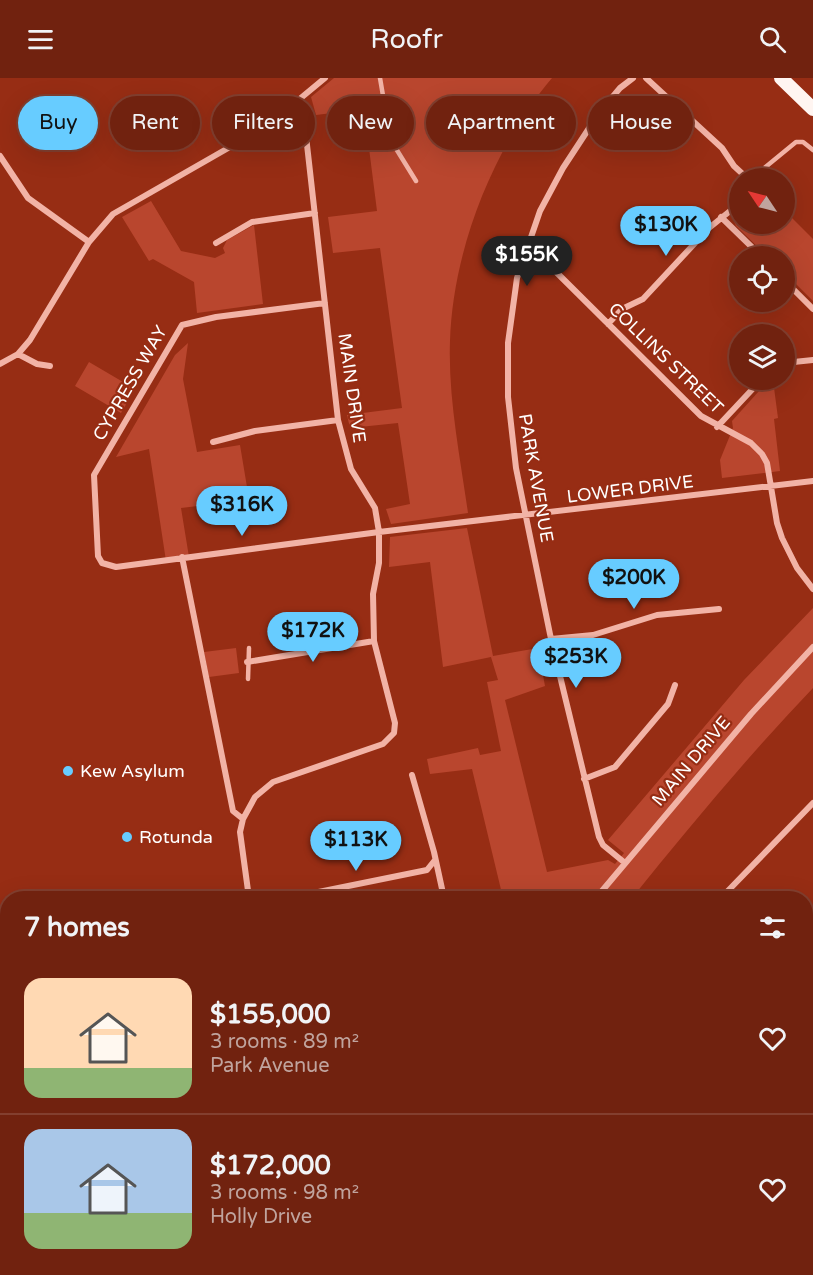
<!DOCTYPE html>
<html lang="en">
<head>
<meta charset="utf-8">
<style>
	:root { --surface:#71220f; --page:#762a18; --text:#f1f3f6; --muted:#c0a49e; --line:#833f2f; --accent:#67ccff }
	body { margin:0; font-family:"Varela Round",sans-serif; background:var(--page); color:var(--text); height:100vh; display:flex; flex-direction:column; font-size:22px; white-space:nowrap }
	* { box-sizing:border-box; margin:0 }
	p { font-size:20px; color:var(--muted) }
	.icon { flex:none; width:33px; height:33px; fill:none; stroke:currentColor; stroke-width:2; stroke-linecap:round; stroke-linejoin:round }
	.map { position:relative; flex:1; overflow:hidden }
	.drawer { position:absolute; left:0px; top:813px; width:813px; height:384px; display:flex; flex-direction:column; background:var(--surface); border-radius:24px 24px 0 0; box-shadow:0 6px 24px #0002,0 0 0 2px var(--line) }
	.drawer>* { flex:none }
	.hud { position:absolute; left:18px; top:18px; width:777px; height:54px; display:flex; gap:12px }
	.needle { width:39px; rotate:305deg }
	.buttons { position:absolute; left:729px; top:90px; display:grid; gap:12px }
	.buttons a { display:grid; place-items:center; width:66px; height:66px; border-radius:50%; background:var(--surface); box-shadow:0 6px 24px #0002,0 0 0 2px var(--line); font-size:30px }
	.price { position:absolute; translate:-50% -51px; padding:0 14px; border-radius:21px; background:var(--accent); color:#111; font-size:20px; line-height:39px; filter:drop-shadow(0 2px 3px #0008) }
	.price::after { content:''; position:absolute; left:50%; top:36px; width:18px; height:14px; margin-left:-9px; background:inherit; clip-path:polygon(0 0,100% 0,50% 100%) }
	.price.on { background:#222; color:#fff }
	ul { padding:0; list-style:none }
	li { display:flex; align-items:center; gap:18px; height:150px; padding:0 24px }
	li+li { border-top:2px solid var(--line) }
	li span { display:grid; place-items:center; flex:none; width:168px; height:120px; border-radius:18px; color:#555 }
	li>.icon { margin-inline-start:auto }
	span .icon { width:72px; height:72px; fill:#fffc; stroke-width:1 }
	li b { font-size:26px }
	h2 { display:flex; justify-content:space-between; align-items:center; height:72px; padding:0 24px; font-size:26px }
	.tag { padding:0 21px; border-radius:27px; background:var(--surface); box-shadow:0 6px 24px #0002,0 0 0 2px var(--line); font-size:21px; line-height:54px }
	.tag.on { background:var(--accent); color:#111 }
	header { display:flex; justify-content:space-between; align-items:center; height:78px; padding:0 24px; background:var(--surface); font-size:27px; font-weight:600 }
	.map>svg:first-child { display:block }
</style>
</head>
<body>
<header><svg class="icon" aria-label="menu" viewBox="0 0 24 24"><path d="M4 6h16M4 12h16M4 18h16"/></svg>Roofr<svg class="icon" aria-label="search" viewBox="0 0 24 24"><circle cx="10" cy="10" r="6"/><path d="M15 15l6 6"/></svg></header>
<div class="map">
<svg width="813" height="1197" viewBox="0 0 813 1197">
	<rect width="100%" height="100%" fill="#972d14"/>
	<path fill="#b9462e" d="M334,0H552C493,70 453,171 450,263C448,320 460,378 468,435L391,446L386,431L410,426L398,345L350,350L347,337L402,330L380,170L333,175L328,139L377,133L364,31L316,37L311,19Z
		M151,123L181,173L215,180L225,175L223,170L227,162L254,147L263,226L197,235L194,204L153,181L149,183L122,139Z
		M739,125L740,146H784L785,133L813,161V223L785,195L784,178H767L736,148L733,141Z
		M188,265L183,301L197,374L240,367L247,409L223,411V425L181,430L189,479L166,483L149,371L116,379L175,277Z
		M89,284L135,311L121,335L75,308Z
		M769,302H773L778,340L774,341L780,393L722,400L720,382L733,350L732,343Z
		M467,450L493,578L538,570L545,608L505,622L547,794L608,782L615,786L624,775L608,762L744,602L813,530V610C749,677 690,748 632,820H503L472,691L430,696L427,681L478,670L480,677L501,673L487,604L498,602L491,579L443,589L430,484L389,489L390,459Z
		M236,570L239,595L209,599L204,574Z"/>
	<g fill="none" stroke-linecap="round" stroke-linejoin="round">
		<path stroke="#f2b3a6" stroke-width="4.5" d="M380,0L388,47L395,69L416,103
			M752,100L796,64H803L813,72
			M248,601L249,570
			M806,865L813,857
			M0,925L8,923
			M0,993L8,991
			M806,1141L813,1133
			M0,1168L8,1166
			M752,1197L759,1190"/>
		<path stroke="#f2b3a6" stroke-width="6" d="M646,0L722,70L734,88L747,100
			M0,78L28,120L89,164
			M721,139L761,178
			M216,165L252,144L315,135
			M524,177L550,188L701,338L751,365L762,376L767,385L777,445L782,460L797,490L813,511
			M784,202L813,231
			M325,225L216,239L182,247L94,397L98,478L102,485L116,489L379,454L813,403
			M608,246L622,231L643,221L709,150L730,133L740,119
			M18,276L37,286L50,288
			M784,285L813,282
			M0,286L18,276L30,262L89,164L113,136L230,69L296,24L325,0
			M717,349L761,302
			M213,364L255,353L338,342
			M182,479L233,733L243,741
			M551,561L593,557L657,537L719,531
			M247,584L374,563
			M412,697L434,774L444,820
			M584,701L615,689L668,626L675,607
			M625,785L603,767L599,759L551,561L516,390L508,319V265L517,200L540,133L563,90L599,35L620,10L633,0
			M249,820L240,754L243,741L255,719L273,704L383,666L394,655L395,645L374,563L373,516L379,485V454L375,430L351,391L338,342L305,49L296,24
			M289,820L427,792L435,782
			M596,820L751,636L813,569
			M721,820L813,725
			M806,1002L813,994
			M519,1190L527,1197
			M617,1197L625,1190"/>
		<path stroke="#fcddd5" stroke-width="12" d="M0,1142L8,1141
			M209,1190L221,1197"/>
		<path stroke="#fff5f1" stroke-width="14" d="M781,0L813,31"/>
	</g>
	<g fill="#67ccff" stroke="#972d14" stroke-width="2">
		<circle cx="68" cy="693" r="6"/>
		<circle cx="127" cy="759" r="6"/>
	</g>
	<g text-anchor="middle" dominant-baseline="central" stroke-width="4.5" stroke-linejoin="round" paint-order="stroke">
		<g font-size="18" fill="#fff" stroke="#972d14">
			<text transform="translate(666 280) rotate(44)">COLLINS STREET</text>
			<text transform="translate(130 305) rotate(-60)">CYPRESS WAY</text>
			<text transform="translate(352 310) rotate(82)">MAIN DRIVE</text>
			<text transform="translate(536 400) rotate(80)">PARK AVENUE</text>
			<text transform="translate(630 411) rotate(-7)">LOWER DRIVE</text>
			<text transform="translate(691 683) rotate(-50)">MAIN DRIVE</text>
		</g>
		<g font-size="18" fill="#fff" stroke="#972d14" text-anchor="start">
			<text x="80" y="693">Kew Asylum</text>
			<text x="139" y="759">Rotunda</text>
		</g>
	</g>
</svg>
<div class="buttons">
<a><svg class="needle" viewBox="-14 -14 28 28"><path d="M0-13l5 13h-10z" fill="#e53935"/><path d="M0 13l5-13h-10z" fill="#c0a49e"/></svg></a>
<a><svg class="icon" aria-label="locate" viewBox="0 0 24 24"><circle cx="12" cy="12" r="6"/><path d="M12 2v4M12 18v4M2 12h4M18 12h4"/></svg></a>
<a><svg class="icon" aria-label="layers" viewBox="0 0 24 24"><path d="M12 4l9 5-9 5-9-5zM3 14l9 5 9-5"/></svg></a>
</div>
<b class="price" style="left:666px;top:179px">$130K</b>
<b class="price on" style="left:527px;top:209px">$155K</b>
<b class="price" style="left:242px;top:459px">$316K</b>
<b class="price" style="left:634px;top:532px">$200K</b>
<b class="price" style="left:313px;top:585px">$172K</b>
<b class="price" style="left:576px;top:611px">$253K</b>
<b class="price" style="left:356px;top:794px">$113K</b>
<div class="hud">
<a class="tag on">Buy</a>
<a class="tag">Rent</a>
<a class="tag">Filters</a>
<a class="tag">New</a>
<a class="tag">Apartment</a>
<a class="tag">House</a>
</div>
<section class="drawer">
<h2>7 homes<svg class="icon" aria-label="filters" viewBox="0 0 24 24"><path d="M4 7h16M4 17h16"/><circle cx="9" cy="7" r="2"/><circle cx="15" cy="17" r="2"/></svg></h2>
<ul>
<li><span style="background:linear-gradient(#ffd9b3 75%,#8fb573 0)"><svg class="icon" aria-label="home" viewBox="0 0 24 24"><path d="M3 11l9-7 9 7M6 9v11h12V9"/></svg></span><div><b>$155,000</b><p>3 rooms · 89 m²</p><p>Park Avenue</p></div><svg class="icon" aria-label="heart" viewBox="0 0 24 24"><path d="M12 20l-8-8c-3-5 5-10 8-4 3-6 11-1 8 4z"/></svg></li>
<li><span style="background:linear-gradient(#a9c7e8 70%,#8fb573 0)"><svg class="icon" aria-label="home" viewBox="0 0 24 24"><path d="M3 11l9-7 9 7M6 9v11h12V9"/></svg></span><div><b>$172,000</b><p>3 rooms · 98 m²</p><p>Holly Drive</p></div><svg class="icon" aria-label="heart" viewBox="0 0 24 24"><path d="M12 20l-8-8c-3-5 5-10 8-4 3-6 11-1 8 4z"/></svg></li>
</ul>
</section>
</div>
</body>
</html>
